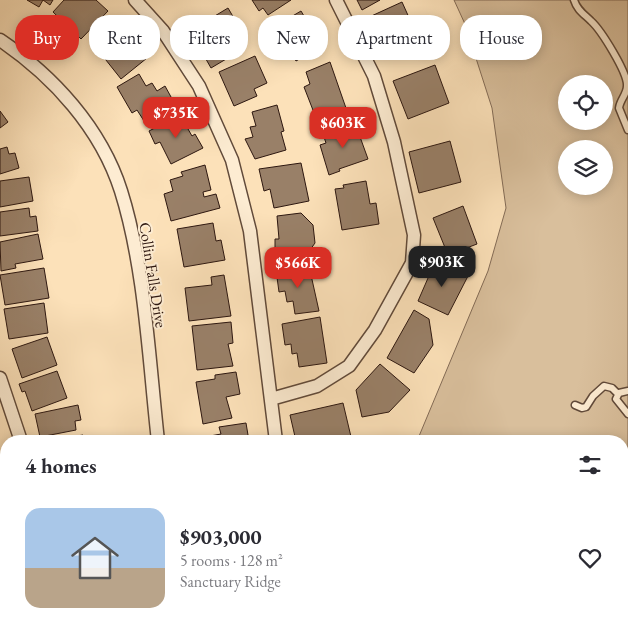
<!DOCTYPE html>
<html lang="en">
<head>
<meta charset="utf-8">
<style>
	:root { --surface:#fff; --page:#f2f2f3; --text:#2b2b33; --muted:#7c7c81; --accent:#d93025 }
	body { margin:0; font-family:"EB Garamond",serif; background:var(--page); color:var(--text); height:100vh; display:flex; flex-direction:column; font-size:19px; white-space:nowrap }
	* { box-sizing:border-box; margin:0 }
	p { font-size:16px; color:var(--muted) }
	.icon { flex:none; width:28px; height:28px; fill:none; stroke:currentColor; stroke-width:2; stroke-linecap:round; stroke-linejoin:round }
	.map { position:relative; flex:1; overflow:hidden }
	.sheet { position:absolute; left:0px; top:435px; width:629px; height:195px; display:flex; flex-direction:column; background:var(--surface); border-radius:20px 20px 0 0; box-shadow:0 2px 12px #0003 }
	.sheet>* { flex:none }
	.hud { position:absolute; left:15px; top:15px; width:599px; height:45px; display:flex; gap:10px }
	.fabs { position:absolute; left:558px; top:75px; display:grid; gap:10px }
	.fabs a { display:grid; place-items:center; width:55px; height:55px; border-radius:50%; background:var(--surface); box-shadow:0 2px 12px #0003; font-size:25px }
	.price { position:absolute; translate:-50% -42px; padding:0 11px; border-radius:10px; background:var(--accent); color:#fff; font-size:16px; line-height:32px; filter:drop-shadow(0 1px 2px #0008) }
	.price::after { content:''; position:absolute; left:50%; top:30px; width:15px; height:11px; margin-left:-8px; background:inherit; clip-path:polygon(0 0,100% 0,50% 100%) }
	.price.on { background:#222; color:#fff }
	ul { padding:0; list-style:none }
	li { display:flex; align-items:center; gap:15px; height:125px; padding:0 25px }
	li span { display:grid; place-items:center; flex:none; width:140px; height:100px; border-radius:15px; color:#555 }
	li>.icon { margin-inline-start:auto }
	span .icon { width:60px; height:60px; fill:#fffc; stroke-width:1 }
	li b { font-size:21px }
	h2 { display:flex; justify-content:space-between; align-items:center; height:60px; padding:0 25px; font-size:21px }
	.tag { padding:0 18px; border-radius:20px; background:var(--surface); box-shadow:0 2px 12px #0003; font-size:18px; line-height:45px }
	.tag.on { background:var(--accent); color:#fff }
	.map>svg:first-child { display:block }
</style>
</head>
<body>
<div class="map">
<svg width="628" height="630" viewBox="0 0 628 630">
	<rect width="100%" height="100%" fill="#fce1b9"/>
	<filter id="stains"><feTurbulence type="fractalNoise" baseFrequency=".004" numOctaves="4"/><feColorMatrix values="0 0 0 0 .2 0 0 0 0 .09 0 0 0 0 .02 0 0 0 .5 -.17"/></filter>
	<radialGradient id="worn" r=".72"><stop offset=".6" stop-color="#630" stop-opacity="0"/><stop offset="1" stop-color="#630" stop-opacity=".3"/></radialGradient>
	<path fill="#d9bf9c" stroke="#836b56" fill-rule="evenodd" d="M454,0H628V630H440L438,624H622V441H417L488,271L506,208L492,108L465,24ZM566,84H604V121H566ZM566,149H604V186H566Z"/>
	<path fill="#998068" stroke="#2d1710" d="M27,0H53L50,5L43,0L39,7Z
		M64,0H96L108,11L81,39L53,12Z
		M252,0H291L268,15L263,8L259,11Z
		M357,0H380L362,10Z
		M402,2L420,42L385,59L367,18Z
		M228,8L245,37L238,41L243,49L211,68L190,31Z
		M301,11L322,46L296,61L282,37L286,35L279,24Z
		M111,25L127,45L133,40L147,58L121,79L98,50L103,46L96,38Z
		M255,56L267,83L254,89L257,96L234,106L219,72Z
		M330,62L347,111L318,123L304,87L310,84L306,72Z
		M435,65L449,103L408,119L393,81Z
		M139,74L146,86L152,83L157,91L165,86L176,106L146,124L137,110L132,113L117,87Z
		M277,105L284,131L281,132L286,150L255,159L245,139L253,137L250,127L256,126L252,112Z
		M0,111L8,122L0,128Z
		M180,115L192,136L195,134L203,148L171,164L160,142L155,144L149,131Z
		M355,123L368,159L339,169L340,171L329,175L320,145L326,143L324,137L332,134L331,131Z
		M450,141L461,182L419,193L409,152Z
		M7,147L9,154L15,153L19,168L0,174V149Z
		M301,163L309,201L274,208L270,189L264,191L259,169Z
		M205,165L211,190L203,192L204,197L216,194L220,208L171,221L164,194L173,191L170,180L183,176L181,172Z
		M29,177L33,201L0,207V181Z
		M366,181L370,204L376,203L379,224L342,230L335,189L344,188L343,185Z
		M463,206L477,244L448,255L433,218Z
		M29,208L30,217L36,216L38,231L0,236V212Z
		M301,213L313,225L315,243L310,250L305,251L306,259L275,262V239H279L277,216Z
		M213,223L216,241L221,240L225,260L184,267L177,229Z
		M38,234L43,259L15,264L16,268L1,271L0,242Z
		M435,262L468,276L448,315L418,301Z
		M309,266L319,311L295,314L293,301L287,302L285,291L279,292L276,270Z
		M44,268L49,298L5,305L0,275Z
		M224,275L231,316L189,321L185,288L212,285L211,277Z
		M44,303L48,333L9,339L4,309Z
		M414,310L429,319L433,345L414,373L387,358Z
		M320,317L327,363L299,367L297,353L292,354L291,344L285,345L282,324Z
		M231,322L233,343L228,344L233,366L197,370L192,326Z
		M47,337L57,365L22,378L12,349Z
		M380,364L410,390L389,412L362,417L356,390Z
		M57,371L67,398L32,411L25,391L22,392L19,384Z
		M236,372L240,394L226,397L232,418L203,424L196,382L215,379V375Z
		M343,403L352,441H296L290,415Z
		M78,405L81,420L75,421L76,430L40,437L35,414Z
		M246,423L249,441H211L210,436L221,434L219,427Z
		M83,435L84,441H46Z
		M5,521L6,558L0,560V523Z
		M356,624H407L410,628L407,630H360Z"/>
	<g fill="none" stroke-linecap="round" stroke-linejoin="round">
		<defs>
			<path id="service" d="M574,0C577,10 584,14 591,21C601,30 628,73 627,86C627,94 620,100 619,108L628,130
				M628,391L619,393L616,399L628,414
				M575,405L582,408L586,407L593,396L604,386L612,388L618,394"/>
			<path id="minor" d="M135,0L163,31L199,86L232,160L250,231L276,441
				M0,40C53,76 101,128 121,191C145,267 149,361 158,441
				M0,378L21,441
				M271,399L317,386L349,366L375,330L412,263L414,235L394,142L374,76L336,0
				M0,501L6,499
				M0,615L6,612
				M204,624L206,630
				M330,624L333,630"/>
		</defs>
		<use href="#service" stroke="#614a3a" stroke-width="9"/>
		<use href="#minor" stroke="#614a3a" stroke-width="15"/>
		<use href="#service" stroke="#fdecd2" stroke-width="6"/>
		<use href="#minor" stroke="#fdecd2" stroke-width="12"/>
	</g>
	<g text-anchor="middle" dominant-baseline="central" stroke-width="4" stroke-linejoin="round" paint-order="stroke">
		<g font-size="16" fill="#2d1710" stroke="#fdecd2">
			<text transform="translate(153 275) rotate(81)">Collin Falls Drive</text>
		</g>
	</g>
	<rect width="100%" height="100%" filter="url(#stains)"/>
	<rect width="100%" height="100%" fill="url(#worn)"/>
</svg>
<div class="fabs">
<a><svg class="icon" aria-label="locate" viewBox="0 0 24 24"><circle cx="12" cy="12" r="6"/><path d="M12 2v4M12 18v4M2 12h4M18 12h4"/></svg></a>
<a><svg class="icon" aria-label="layers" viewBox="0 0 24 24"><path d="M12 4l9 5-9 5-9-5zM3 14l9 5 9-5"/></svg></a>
</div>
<b class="price" style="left:176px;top:139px">$735K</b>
<b class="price" style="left:343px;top:149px">$603K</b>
<b class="price on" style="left:442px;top:288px">$903K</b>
<b class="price" style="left:298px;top:289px">$566K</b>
<div class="hud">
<a class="tag on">Buy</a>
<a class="tag">Rent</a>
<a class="tag">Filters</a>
<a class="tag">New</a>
<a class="tag">Apartment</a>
<a class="tag">House</a>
</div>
<section class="sheet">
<h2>4 homes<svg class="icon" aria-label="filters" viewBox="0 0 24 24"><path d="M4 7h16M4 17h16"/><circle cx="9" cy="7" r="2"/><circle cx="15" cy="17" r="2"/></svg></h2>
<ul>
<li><span style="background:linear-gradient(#a9c7e8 60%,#b9a48a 0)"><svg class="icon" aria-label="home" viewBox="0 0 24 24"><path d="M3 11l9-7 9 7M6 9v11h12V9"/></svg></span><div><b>$903,000</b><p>5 rooms · 128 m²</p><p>Sanctuary Ridge</p></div><svg class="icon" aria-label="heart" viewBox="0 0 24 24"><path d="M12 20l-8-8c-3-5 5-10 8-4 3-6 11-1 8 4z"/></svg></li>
</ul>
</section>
</div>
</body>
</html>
